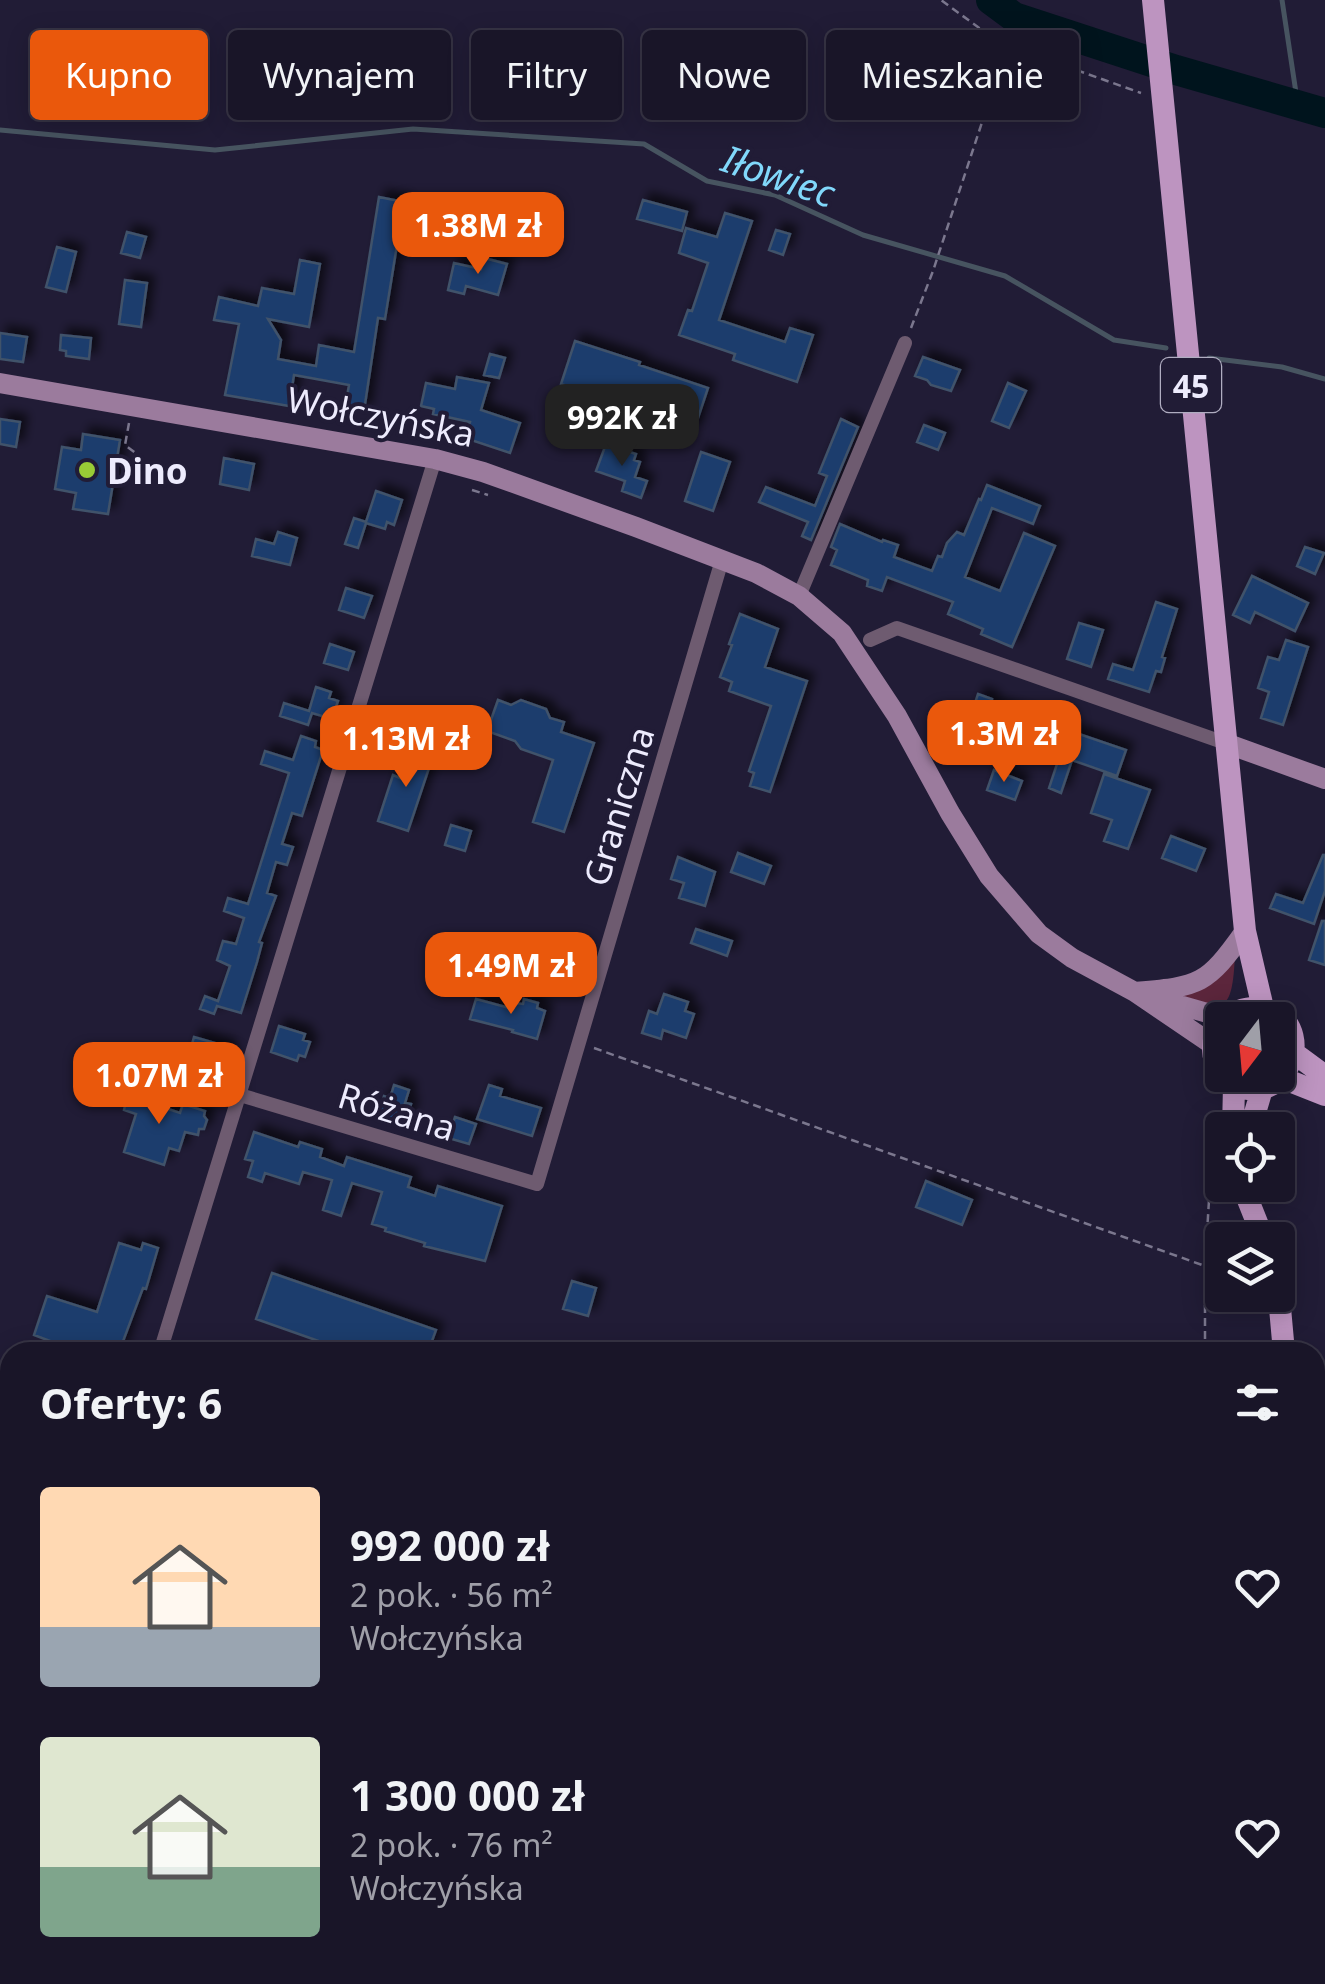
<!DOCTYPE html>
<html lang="pl">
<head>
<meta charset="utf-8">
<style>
	:root { --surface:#191528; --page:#221e30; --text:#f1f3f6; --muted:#9f9fa8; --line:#373445; --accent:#ea580c }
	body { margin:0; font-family:"Noto Sans",sans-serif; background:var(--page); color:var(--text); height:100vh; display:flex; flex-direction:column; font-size:38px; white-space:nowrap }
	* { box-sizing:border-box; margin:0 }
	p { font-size:32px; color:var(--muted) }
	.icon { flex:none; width:55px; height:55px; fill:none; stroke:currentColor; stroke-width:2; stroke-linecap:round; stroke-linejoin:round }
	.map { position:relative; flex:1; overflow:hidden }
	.sheet { position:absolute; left:0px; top:1342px; width:1325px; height:642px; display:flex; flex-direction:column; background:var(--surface); border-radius:30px 30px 0 0; box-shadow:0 5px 25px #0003,0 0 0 2px var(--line) }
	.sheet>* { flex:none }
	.top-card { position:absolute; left:30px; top:30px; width:1265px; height:90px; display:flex; gap:20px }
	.needle { width:65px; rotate:196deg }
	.fabs { position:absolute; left:1205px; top:1002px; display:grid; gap:20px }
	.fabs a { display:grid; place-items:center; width:90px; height:90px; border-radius:10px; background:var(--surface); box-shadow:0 5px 25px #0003,0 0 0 2px var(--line); font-size:50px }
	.price { position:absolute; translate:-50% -85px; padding:0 22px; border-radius:20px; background:var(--accent); color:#fff; font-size:32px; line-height:65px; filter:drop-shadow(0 2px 5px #0008) }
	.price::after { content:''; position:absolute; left:50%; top:60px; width:30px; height:22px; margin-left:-15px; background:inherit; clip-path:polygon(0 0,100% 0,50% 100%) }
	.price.current { background:#222; color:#fff }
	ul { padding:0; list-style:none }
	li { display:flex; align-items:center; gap:30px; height:250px; padding:0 40px }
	li span { display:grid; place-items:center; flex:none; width:280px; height:200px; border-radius:10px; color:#555 }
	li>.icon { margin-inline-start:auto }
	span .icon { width:120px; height:120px; fill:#fffc; stroke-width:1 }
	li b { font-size:42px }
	h2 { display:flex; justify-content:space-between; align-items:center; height:120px; padding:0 40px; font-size:42px }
	.chip { padding:0 35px; border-radius:10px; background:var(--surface); box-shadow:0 5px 25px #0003,0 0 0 2px var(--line); font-size:35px; line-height:90px }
	.chip.current { background:var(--accent); color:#fff }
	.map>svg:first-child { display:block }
</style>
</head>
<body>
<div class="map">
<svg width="1325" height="1984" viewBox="0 0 1325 1984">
	<defs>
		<filter id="shadow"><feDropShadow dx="7" dy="-7" stdDeviation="5" flood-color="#0009"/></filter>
	</defs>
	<rect width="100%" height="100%" fill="#211c36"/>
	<path fill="#5c263c" d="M1235,955C1232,1019 1223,1011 1170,992Z"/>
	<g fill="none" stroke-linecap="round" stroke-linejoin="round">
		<path stroke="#475460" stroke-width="5" d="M1282,0L1298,106
			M0,130L215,150L413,129L644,144L707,181L775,195L863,235L1005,276L1114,340L1166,348
			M1209,358L1282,367L1325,379"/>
		<path stroke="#00141d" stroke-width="30" d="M991,0L1014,17L1176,70L1325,113"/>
	</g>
	<path fill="#1d3e6d" stroke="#41526b" stroke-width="2.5" filter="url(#shadow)" d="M379,197L404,202L385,319L378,318L364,411L345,408L349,385L294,375L289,406L225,395L239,324L214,320L219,297L258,306L262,288L294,294L300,260L320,264L309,327L268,319L281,340L278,359L316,366L319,345L354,352Z
		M643,200L687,212L682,231L637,219Z
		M725,213L752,221L719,320L785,342L790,328L813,335L797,382L733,360L735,354L679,335L688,310L692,311L708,263L679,253L686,228L717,237Z
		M776,230L790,234L783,255L769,250Z
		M127,232L146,237L140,258L121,253Z
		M57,247L76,252L66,292L46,287Z
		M484,258L507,264L498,295L466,286L464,294L448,290L454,263L481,269Z
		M125,280L147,283L141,327L119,324Z
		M0,333L27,337L23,362L0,359Z
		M61,335L91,338L89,359L66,356V351L60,350Z
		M575,341L640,362L639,365L708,388L694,430L673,423L675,418L596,391L594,396L561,384Z
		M490,354L505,358L499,378L484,375Z
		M923,357L960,370L951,391L931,385L927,380L915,376Z
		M457,377L489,383L481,410L520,423L510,453L465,438L470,422L433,414L434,409L421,406L426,383L455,389Z
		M1008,383L1026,391L1009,428L992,421Z
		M0,419L20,422L16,447L0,444Z
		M841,419L858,427L811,540L802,536L808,522L759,502L766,487L815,506L827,476L819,473Z
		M924,425L945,433L938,450L917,442Z
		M83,434L120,440L108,514L73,509L76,493L55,489L62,447L81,450Z
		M606,444L636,454L634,460L640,462L635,477L647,481L641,498L622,491L625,481L596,471Z
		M701,452L730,462L713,511L685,501Z
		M224,458L254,464L249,490L220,484Z
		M987,485L1040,506L1033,524L992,508L965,577L1000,591L1024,533L1055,546L1012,647L981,634L983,629L948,614L953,602L887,577L882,591L867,586L868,580L831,565L837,550L831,547L840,524L882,542L883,540L898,545L894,557L932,571L938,556L942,557L947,543L957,532L964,535L979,499L981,500Z
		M376,491L402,500L394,525L387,522L385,529L366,523L358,548L345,544L354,518L366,522Z
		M278,532L297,538L290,565L252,556L256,539L274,544Z
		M1305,547L1324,553L1315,574L1297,566Z
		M1252,576L1308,603L1295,631L1255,612L1250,623L1233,615Z
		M346,588L372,596L364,618L339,610Z
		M1156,602L1177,609L1162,657L1165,658L1161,672L1156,671L1149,692L1108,679L1113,664L1133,670Z
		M740,614L778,629L765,667L807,681L770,792L750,786L754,773L749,771L771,706L729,691L732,682L720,677L732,645L729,644Z
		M1079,623L1103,630L1091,667L1067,659Z
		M1286,640L1308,647L1283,725L1261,718L1269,692L1258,688L1268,657L1279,660Z
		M330,644L354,652L348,670L324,663Z
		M316,687L331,692L329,698L338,701L332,719L312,713L308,725L280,716L284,703L309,711Z
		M978,694L992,699L991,704L1126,750L1117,776L1072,760L1061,793L1049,788L1061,752L989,730L988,734L967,727Z
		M498,700L511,705L521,700L546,709L550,718L564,722L561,732L594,743L564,832L533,822L553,760L521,749L515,741L487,731Z
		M301,736L316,741L315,747L323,750L302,816L292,813L282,844L293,847L287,865L276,862L267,893L276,896L259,942L262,943L257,962L241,1013L217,1006L214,1014L200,1009L205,996L218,1001L230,966L217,960L223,941L236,944L244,918L224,911L228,898L248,904L289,773L261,764L265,751L293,760Z
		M411,745L434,753L408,831L378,821L393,775L400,778Z
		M994,770L1022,781L1015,800L987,790Z
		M1104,774L1150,790L1128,849L1104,841L1112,820L1091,813Z
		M451,825L471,831L465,851L445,845Z
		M1171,836L1205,849L1196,871L1162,858Z
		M738,853L771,866L764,884L731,872Z
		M1323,855H1325V891L1314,924L1270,908L1276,894L1303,903Z
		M678,857L715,872L705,906L679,898L684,883L671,879Z
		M1322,921H1325V965L1309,960Z
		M696,929L732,941L727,956L691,943Z
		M664,994L688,1002L685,1011L694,1014L686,1038L663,1030L661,1039L642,1033L649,1011L657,1014Z
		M476,999L513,1009L514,1003L523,1004L524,999L538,1003L537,1008L545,1011L537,1039L512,1032L513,1030L470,1019Z
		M279,1026L305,1034L303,1040L310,1042L305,1057L299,1055L297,1061L271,1052Z
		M194,1037L229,1047L224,1066L189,1055Z
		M394,1085L409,1090L405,1103L411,1104L405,1124L378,1116L384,1096L390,1098Z
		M489,1085L502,1089L500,1096L541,1108L532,1136L477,1119Z
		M130,1087L153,1095L150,1103L180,1113L183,1104L205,1111L204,1116L207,1120L204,1129H199L198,1135L185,1132L179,1151L169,1148L164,1165L124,1152L136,1114L124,1110Z
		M455,1117L476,1124L469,1144L448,1138Z
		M254,1132L298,1147L300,1142L322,1149L320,1157L344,1166L347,1157L411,1177L408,1187L435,1196L438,1186L502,1206L485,1261L424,1246L425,1243L385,1231L386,1228L372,1224L382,1192L352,1183L341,1216L323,1210L332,1180L303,1172L299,1184L265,1173L262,1182L248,1177L253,1161L245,1159Z
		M926,1181L972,1200L962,1225L916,1207Z
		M119,1243L141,1250L143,1243L158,1248L146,1289L143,1288L119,1352H77L49,1344L50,1341L34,1335L47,1296L97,1312Z
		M272,1273L436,1330L428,1352H343L344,1350L256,1319Z
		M572,1281L596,1288L588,1316L563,1309Z"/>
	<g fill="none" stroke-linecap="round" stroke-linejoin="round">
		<path stroke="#7b778e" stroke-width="2.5" stroke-dasharray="8 5" stroke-linecap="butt" d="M1003,44L1141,93
			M911,328L933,271L993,89L1001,44L941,0
			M129,423L125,445L138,455
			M472,490L488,495
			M594,1048L1205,1266
			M1205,1352V1266L1213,1134
			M1263,1975V1984"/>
		<path stroke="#6e5b70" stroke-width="8" d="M1315,1444L1325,1446"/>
		<path stroke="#6e5b70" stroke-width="14" d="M799,596L905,343
			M870,640L897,628L1228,744
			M240,1095L537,1184L722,560
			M160,1352L435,459
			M0,1841L10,1824"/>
		<path stroke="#9b7b9d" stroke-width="20" d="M0,383L435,459L483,472L636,527L756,573L799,596L842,633L897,716L950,813L989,876L1039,934L1072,958L1135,992L1213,1045
			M1228,744L1325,779
			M1135,992C1200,986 1206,986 1245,931
			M1155,998L1225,1018"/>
		<path stroke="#bd94c0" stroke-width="22" d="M1153,0L1245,931L1263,1008
			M1222,1022C1210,1039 1210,1058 1222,1075
			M1294,1053L1325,1076
			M1223,1075C1276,1125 1325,1031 1268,1010C1251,1005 1237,1009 1224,1020
			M1282,1078L1325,1095
			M1233,1130L1234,1085
			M1250,1130L1262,1089
			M1242,1185L1264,1240
			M1278,1286L1284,1352
			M1306,1975L1307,1984"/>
	</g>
	<circle fill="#99cb36" stroke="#211c36" stroke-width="4" cx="87" cy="470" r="10"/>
	<g text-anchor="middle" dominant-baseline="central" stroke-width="8" stroke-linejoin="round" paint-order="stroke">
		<rect fill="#211c36" stroke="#b0adc1" stroke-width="2.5" x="1161" y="358" width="60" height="54" rx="8"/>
		<g font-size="32" font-weight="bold" fill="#edebfd">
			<text x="1191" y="385">45</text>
		</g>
		<g font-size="35" fill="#edebfd" stroke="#211c36">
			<text transform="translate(381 416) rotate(11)">Wołczyńska</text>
			<text transform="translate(618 806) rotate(-73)">Graniczna</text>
			<text transform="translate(397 1111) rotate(17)">Różana</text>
		</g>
		<g font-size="35" font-weight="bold" fill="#edebfd" stroke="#211c36" text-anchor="start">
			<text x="107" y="470">Dino</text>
		</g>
		<g font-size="38" font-style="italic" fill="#81d8fb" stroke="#211c36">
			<text transform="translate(779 175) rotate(19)">Iłowiec</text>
		</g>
	</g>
</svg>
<div class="fabs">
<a><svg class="needle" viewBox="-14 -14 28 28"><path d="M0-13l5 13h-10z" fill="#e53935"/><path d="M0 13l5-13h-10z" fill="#9f9fa8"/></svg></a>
<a><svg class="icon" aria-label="locate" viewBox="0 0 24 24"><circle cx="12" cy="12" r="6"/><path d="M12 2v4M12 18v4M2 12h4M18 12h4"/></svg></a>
<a><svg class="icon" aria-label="layers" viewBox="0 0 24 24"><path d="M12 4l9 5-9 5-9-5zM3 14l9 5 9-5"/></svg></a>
</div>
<b class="price" style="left:478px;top:277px">1.38M zł</b>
<b class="price current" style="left:622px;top:469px">992K zł</b>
<b class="price" style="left:1004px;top:785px">1.3M zł</b>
<b class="price" style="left:406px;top:790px">1.13M zł</b>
<b class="price" style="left:511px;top:1017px">1.49M zł</b>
<b class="price" style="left:159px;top:1127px">1.07M zł</b>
<div class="top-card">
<a class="chip current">Kupno</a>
<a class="chip">Wynajem</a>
<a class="chip">Filtry</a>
<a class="chip">Nowe</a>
<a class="chip">Mieszkanie</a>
</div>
<section class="sheet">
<h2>Oferty: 6<svg class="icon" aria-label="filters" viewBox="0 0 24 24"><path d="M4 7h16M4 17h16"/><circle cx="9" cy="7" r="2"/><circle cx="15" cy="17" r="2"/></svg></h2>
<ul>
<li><span style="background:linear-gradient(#ffd9b3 70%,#9aa5b1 0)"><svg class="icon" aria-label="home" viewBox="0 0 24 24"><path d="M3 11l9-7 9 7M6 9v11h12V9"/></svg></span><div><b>992 000 zł</b><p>2 pok. · 56 m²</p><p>Wołczyńska</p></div><svg class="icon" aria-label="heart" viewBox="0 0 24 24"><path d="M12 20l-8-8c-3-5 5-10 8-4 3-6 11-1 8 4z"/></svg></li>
<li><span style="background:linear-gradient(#dfe7d0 65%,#7fa58c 0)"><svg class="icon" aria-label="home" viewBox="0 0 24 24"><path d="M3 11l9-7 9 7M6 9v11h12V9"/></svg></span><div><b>1 300 000 zł</b><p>2 pok. · 76 m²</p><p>Wołczyńska</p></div><svg class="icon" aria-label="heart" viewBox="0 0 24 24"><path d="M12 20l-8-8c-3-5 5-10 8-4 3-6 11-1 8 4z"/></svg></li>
</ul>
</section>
</div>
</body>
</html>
